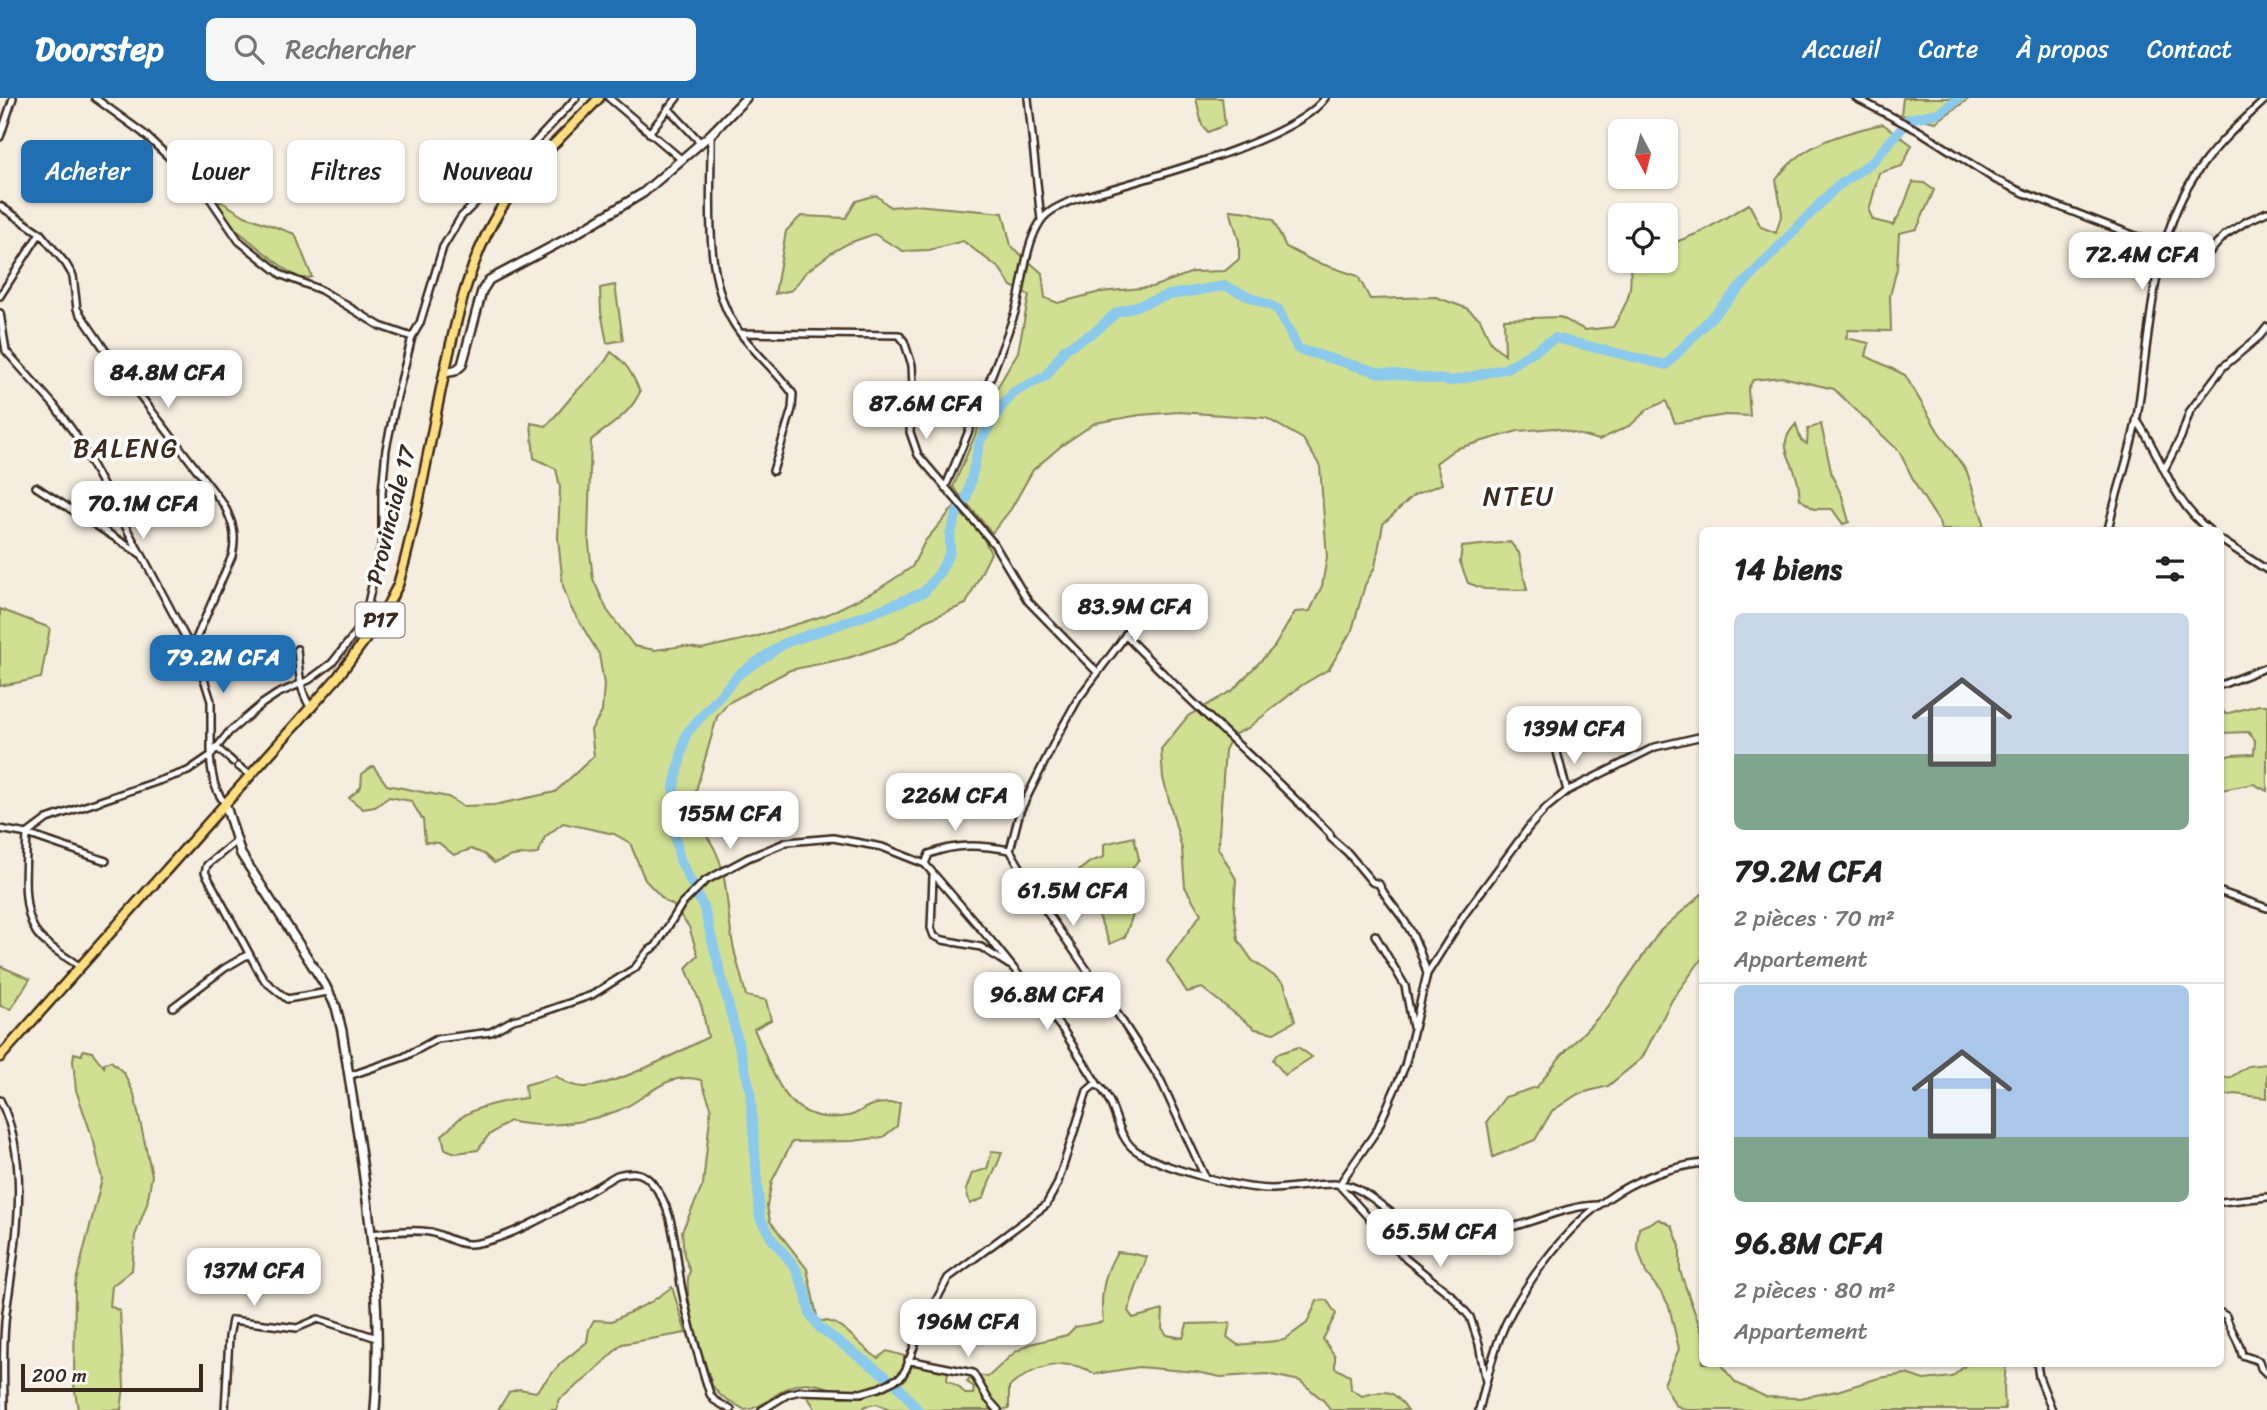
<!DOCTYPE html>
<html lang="fr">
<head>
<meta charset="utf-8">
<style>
	:root { --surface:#fff; --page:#f6f6f6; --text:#222; --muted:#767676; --line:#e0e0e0; --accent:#1f6fb2 }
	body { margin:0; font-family:Sriracha,sans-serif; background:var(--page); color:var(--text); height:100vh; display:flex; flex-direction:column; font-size:26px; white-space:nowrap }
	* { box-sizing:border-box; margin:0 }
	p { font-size:23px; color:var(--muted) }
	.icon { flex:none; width:38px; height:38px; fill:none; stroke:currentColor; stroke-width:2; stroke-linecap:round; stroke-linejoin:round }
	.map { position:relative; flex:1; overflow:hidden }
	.side { position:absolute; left:1699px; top:429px; width:525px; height:840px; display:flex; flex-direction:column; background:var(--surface); border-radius:10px; box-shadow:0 2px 5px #0004 }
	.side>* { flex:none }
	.guide { position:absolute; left:21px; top:42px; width:665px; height:63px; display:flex; gap:14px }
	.needle { width:46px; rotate:173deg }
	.tools { position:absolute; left:1608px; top:21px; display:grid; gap:14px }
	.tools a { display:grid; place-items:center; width:70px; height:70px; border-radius:10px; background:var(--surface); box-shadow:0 2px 5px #0004; font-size:35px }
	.scale { position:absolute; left:21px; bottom:18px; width:182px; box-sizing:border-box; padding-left:7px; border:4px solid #3b2a1e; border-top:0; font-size:19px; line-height:24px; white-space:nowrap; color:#3b2a1e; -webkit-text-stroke:5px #fff; paint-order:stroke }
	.price { position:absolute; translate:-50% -60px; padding:0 16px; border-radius:14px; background:#fff; color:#222; font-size:23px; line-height:46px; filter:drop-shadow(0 2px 4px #0008) }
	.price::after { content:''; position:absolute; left:50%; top:42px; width:21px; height:16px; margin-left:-10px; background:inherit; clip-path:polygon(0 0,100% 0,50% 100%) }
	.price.on { background:var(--accent); color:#fff }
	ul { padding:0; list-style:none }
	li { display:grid; align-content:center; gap:14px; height:371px; padding:0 35px }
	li+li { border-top:2px solid var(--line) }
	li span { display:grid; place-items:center; height:217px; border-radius:10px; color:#555 }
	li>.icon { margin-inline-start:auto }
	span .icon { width:126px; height:126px; fill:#fffc; stroke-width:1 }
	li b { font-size:30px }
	h2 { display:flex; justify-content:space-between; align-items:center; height:84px; padding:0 35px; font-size:30px }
	.tag { padding:0 24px; border-radius:10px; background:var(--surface); box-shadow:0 2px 5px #0004; font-size:24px; line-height:63px }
	.tag.on { background:var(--accent); color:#fff }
	header { display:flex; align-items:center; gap:42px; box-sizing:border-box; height:98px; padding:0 35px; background:var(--accent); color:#fff }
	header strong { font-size:33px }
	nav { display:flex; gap:38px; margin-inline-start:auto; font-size:24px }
	.search { width:490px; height:63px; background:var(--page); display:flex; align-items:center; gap:18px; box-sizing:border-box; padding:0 24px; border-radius:10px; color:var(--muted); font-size:26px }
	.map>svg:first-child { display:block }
</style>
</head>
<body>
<header>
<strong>Doorstep</strong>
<div class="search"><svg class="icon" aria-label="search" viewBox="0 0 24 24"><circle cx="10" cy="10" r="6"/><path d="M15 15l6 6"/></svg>Rechercher</div>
<nav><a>Accueil</a><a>Carte</a><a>À propos</a><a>Contact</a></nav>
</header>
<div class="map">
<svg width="2267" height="1312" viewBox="0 0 2267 1312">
	<rect width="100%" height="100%" fill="#f5eddf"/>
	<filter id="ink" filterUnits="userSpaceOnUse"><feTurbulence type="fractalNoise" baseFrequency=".0143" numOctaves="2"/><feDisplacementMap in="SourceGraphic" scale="14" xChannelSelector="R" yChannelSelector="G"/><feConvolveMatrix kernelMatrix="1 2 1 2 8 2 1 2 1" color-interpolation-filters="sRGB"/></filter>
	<g filter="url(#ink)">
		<path fill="#d1df93" stroke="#868458" stroke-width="2" d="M1196,0H1222L1225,27L1208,34L1202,27Z
			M1903,0H1970L1936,24L1901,17Z
			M1883,26L1912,47L1902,68L1879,75L1869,113L1873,122L1893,127L1901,114L1913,84L1924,85L1934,92L1917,131L1899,135L1897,170L1890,198L1891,233L1848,232L1846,240L1869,245L1866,258L1905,277L1938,333L1967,374L1983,422V432H1941L1939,424L1918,391L1899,353L1834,291L1782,279L1753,282L1748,291L1750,318L1726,317L1675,325L1666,303L1648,311L1631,327L1599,342L1555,330L1518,333L1455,351L1436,365L1442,386L1414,397L1383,426L1375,469L1365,487L1352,532L1329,571L1302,587L1248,630L1233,637L1225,652L1218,750L1236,781L1234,812L1238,842L1252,862L1284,885L1295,923L1274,935L1255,931L1202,890L1187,894L1167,863L1201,816L1185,789L1182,751L1163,680L1161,651L1188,618L1233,592L1274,549L1295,514L1310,513L1322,488L1327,459L1320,368L1303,341L1266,320L1179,314L1140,317L1095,325L1061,348L1033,372L1011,411L992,435L953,389L989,304L1018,254L1029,197L1011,188L1000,171L963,143L929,152L903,153L874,136L849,145L831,155L806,174L792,192L775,196L786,133L801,118L846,120L856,103L876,97L890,109L915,107L1003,115L1011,148L1042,175L1045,200L1058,205L1100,194L1152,189L1193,174L1225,173L1239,161V143L1230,112L1249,114L1273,122L1286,149L1313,163L1358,178L1370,201L1436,199L1466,210L1480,221L1491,245L1505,257L1504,221L1560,219L1585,232L1613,229C1628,204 1634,192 1629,163H1666V148L1701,134L1749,106L1761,129L1776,135L1782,115L1776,82C1801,46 1842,35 1883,26Z
			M220,103L245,118L295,136L312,179L301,181L285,171L229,126L217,110Z
			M615,187L623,242L607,245L601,214L600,190Z
			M611,254C627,265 633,277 640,294C629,317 611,327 591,342L588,437L593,481L607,512L634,548L655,552L683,548L701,551L755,539L826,517L877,492L912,469L925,443L954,409L980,434L991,455L966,506L925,523L898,543L848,560L790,572L728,605L717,619L689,717C731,758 723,787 732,841C735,860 742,879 746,898L766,902L771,922L754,931C775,977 785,1029 848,1018C857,1017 864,1009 872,1007C881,1004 891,1005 900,1005L897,1028L883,1039L853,1043L792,1044L772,1083L767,1108L770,1123L807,1171L818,1223C843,1219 857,1248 878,1260L887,1253L904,1258L905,1265L900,1277C884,1288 861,1296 842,1293C829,1291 813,1283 799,1286C778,1290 766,1310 745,1312L720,1297L712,1287C705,1263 680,1193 690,1173L684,1157L682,1133L703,1087L711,1009L701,982C664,972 649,1001 617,1013C582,1026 545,1031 509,1023L488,1038L478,1052L456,1055L445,1051L442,1037C449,1032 453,1026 459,1021C473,1009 507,1002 526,1000L525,987L556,978C565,985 574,990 586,989C619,986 678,955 708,939L702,910L686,870L698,857L689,829L672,806L666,804L645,782L630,745L614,736L563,725L545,739L538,756L512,758L494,765L484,756L471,751L454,757L439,745L425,744L423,722L411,703L389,699L375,709L363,711L349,700L361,689L362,676L373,668L387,687L448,699L463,708L494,707L555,694L594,658L591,632L602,614L604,586L599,556L570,508L563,488L558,440L560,389L556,371L534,360L531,325L546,328C556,318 564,308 573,297C587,281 600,274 611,254Z
			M1796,326L1801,342L1807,346L1808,331L1821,326L1832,378L1842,398L1849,424L1843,426L1832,411H1814L1800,401C1799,394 1799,386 1796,378C1790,356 1776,347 1796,326Z
			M1510,444L1519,455L1527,492L1484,491L1468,485L1460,464L1462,449Z
			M0,511L50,530L41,580L0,588Z
			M2259,607H2267V693L2254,686L2221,692V660L2231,657L2254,656L2255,642L2248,634L2221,635V609L2225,616Z
			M1134,739L1139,761C1122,782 1124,787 1134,813L1125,839L1110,846L1086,788C1065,792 1057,795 1040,781L1055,778L1068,781L1090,764L1104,759V746Z
			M1703,795V859L1672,902L1642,960L1608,988L1578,996L1552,1013L1535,1042L1493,1059L1487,1023L1505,999L1537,989L1561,958L1607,910L1660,833Z
			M0,868L30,881L11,911L0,908Z
			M1298,949L1312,959L1285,977L1273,962L1277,956Z
			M83,952L92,954L104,969V965L111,963L124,975L134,996L152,1077L147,1106L135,1138L132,1172L112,1188L110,1208L120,1213L124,1289L121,1312H78L74,1286L75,1187L102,1081L94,1044L76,992L73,963L74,955L82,957Z
			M2267,966V1000L2235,996L2221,998V980L2231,979L2248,968Z
			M992,1053L1002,1054C997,1071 988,1083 984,1100L970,1106L966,1092L972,1075L987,1071Z
			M1659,1121L1672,1128L1680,1148V1173L1703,1238V1265H1719L1736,1285L1766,1299L1800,1300L1837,1293L1879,1280L1906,1276L1924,1282L1952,1279L1968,1265H2006L2004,1290L2005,1312H1687L1675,1307L1664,1286L1679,1251L1669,1208L1663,1197L1646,1175L1637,1148L1639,1130Z
			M1117,1154L1129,1155L1147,1159L1128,1213L1133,1220L1163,1212L1162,1230L1167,1237L1183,1240L1187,1226L1230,1225L1227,1239L1238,1247L1284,1242L1307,1225L1317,1203L1327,1202L1336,1216L1323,1241L1335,1258V1270L1350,1278L1351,1291L1362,1298C1388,1292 1392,1290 1408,1312H1330L1324,1303L1300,1283L1267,1276L1221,1279L1196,1274L1139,1269L1095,1276C1067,1258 1033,1268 1009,1289V1310L1002,1312H889L877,1306L865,1308L862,1312H816L805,1295H829L842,1299L874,1295L905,1282L910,1271L917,1265L948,1274L947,1282L959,1289L965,1296H973L974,1289L967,1284L975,1276L988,1279L1015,1254L1030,1246L1067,1237L1075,1229L1103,1224C1100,1198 1103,1177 1117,1154Z
			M672,1189L686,1235L622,1246L587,1280L560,1301L556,1312H498L509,1294L519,1291L536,1294L561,1265L587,1244L589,1231L594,1222L612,1223L651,1204Z"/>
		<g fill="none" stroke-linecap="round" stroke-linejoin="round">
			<path stroke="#8bcaec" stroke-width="10" d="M1908,21L1939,15L1959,0
				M966,402L980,343L1000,311L1014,294L1046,278L1065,251L1096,233L1116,215L1169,197L1225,188L1278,211L1298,251L1377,274L1452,283L1507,270L1555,240L1666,267L1834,91L1872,64L1903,29
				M887,1279L820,1230L810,1216L805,1193L795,1169L772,1141L760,1120L750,991L704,810L680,762L675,738L674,689L686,636L739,576L785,545L875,514L924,494L940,474L950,454V437L958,412
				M897,1287L918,1312"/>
			<defs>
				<path id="street" d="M95,0L143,35L205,93L239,143L282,177L321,192L380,228L412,239
					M609,0L681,61
					M1028,0L1041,122
					M1856,0L1921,34L1996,82L2024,95L2190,159L2206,158L2225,137L2247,123L2267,114
					M668,10L701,45
					M649,35L677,0
					M711,37C712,94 702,176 734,226C750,252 776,271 793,296L792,311L773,373
					M0,39L13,0
					M0,108L40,135L66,166L73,178L77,211L105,252L224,407C233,425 237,437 232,458L192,550
					M0,198L40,135
					M0,215L6,253L54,307L75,336L140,455
					M741,235L899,237L904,243L912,267L913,290L910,334L918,357L994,446L1028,503L1097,574
					M2136,321C2163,360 2170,401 2209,432
					M2164,372L2181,339L2190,313L2223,269L2260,238L2267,229
					M36,389L142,457L199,565L211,603V654
					M945,390C969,332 995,274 1015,214C1024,186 1024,151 1039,126C1046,113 1060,108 1073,102C1131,84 1291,46 1325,0
					M2108,432C2116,394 2130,358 2137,319C2149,244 2151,147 2192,82C2211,51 2240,25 2267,0
					M2221,442L2267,472
					M1148,501L1120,545L1078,601L1058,637L1020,713L1010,752L1046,813L1115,912L1161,983L1205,1079
					M1125,537C1191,606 1263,667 1330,736L1331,740L1348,755L1372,784L1379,786C1385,800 1397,811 1405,824C1416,840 1422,858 1427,876
					M297,551C299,571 299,593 311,610
					M2221,587L2267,569
					M216,649L233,664
					M1556,650L1567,693
					M210,658C212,676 213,691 225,705
					M238,668L250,677
					M0,731L27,736L106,763
					M236,743L207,767L205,774L257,870L265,883L287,901L328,894
					M925,766L929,756C957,745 981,747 1010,752
					M933,778L931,830L934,838L943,842L981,849L1009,867
					M2221,794L2267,810
					M1375,837L1405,888L1413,929
					M79,868C68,860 43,846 36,834C20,807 26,766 27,736L47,721L188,673L210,658L229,634L262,606L277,596L309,582L332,565L358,532L368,505L382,444V394L386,351L397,299L412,239L420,225L443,149L461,119L513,68L576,0
					M173,909L225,870L249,856
					M349,978L404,959L437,941L491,934L513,922L540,915L592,897L635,870L648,853L656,848L682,806L705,783L748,760L787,744L833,740L882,749L925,766L994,846L1063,932L1098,987
					M0,1002C32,1065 15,1149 6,1215C2,1247 4,1280 4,1312
					M2221,1104L2267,1099
					M371,1136C390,1134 411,1131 430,1134C444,1137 457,1147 471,1146C512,1143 580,1098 617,1077C630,1074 641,1072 651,1084C676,1111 675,1157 682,1192C689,1227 699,1262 710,1296L714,1302L731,1312
					M2221,1215L2226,1218C2230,1232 2240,1243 2242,1257L2259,1263L2261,1270L2267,1276
					M908,1262L973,1275L988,1301L998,1312
					M2037,1265L2039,1279L2052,1312
					M1486,1284L1479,1246L1470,1219L1452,1198L1406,1161L1339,1087L1377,1032L1405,968L1427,876L1464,817L1529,729L1546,710L1567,693L1655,649L1703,638
					M225,1312L229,1239L232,1222L297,1230L318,1221L377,1240
					M762,1312L788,1296L800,1293L861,1295L879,1290L901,1279L906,1271L919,1235L948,1180L1046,1107L1057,1087L1087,993L1094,987L1099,988C1117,1005 1115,1037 1135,1052C1161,1070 1240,1091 1272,1091C1293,1091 1328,1083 1346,1087C1364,1091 1381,1108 1396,1118C1421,1134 1454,1134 1484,1133C1523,1132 1558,1108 1597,1107
					M1479,1312C1486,1286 1491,1259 1502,1234C1510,1214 1522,1196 1534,1178C1576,1117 1627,1074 1703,1065"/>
				<path id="secondary" d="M444,275L455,273L462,267L482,193L489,182L570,139L643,95L711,36L746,0
					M225,705L241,756L325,887L336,909L342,933C361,1057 385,1185 375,1312"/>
				<path id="primary" d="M0,959L337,580L381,520L398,487L405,462C422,396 432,329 447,263C459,210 471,159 500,112C526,70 565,36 599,0"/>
			</defs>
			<use href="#street" stroke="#3b2a1e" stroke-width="10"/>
			<use href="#secondary" stroke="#3b2a1e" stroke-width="12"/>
			<use href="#primary" stroke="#3b2a1e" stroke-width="13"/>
			<use href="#street" stroke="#fff" stroke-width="5"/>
			<use href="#secondary" stroke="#fff" stroke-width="7"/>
			<use href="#primary" stroke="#fedf80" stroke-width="8"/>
		</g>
	</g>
	<g text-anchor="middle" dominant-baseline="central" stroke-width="7" stroke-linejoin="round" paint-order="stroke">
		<rect fill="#fff" stroke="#766a62" stroke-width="2" x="355.5" y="504.5" width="49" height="35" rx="5"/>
		<g font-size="21" font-weight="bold" fill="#3b2a1e">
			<text x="380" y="522">P17</text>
		</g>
		<g font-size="23" fill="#3b2a1e" stroke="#fff">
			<text transform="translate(391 417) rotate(-76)">Provinciale 17</text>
		</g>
		<g font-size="26" letter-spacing="2" fill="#3b2a1e" stroke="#fff">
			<text x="126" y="350">BALENG</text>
			<text x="1519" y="398">NTEU</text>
		</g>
	</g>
</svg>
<div class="tools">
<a><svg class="needle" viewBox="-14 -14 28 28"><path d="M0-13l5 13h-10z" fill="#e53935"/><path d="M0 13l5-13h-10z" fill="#767676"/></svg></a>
<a><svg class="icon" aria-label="locate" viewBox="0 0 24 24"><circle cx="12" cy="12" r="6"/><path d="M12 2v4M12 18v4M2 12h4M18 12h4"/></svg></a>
</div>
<div class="scale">200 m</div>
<b class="price" style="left:2142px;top:194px">72.4M CFA</b>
<b class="price" style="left:168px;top:312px">84.8M CFA</b>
<b class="price" style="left:926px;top:343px">87.6M CFA</b>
<b class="price" style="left:143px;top:443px">70.1M CFA</b>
<b class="price" style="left:1135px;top:546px">83.9M CFA</b>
<b class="price on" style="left:223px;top:597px">79.2M CFA</b>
<b class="price" style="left:1574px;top:668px">139M CFA</b>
<b class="price" style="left:955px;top:735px">226M CFA</b>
<b class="price" style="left:730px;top:753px">155M CFA</b>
<b class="price" style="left:1073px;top:830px">61.5M CFA</b>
<b class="price" style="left:1047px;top:934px">96.8M CFA</b>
<b class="price" style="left:1440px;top:1171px">65.5M CFA</b>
<b class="price" style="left:254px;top:1210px">137M CFA</b>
<b class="price" style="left:968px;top:1261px">196M CFA</b>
<div class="guide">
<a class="tag on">Acheter</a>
<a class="tag">Louer</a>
<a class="tag">Filtres</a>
<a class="tag">Nouveau</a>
</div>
<section class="side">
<h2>14 biens<svg class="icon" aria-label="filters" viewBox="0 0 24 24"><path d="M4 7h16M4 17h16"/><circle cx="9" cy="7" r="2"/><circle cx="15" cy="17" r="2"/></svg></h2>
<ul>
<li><span style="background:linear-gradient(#c9d6e8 65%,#7fa58c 0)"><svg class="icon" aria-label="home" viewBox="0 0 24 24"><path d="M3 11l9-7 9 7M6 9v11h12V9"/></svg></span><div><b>79.2M CFA</b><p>2 pièces · 70 m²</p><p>Appartement</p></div></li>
<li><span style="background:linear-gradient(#a9c7e8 70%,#7fa58c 0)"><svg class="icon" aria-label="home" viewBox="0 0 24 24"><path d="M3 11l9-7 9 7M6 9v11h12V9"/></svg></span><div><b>96.8M CFA</b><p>2 pièces · 80 m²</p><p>Appartement</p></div></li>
</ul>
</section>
</div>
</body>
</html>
